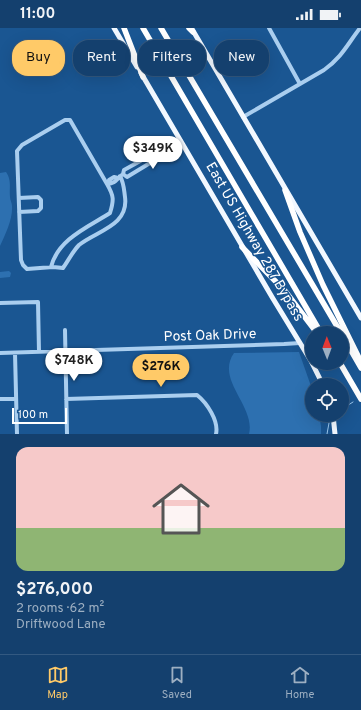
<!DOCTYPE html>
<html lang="en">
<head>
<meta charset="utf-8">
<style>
	:root { --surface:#14406e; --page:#1d4773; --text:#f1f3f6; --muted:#9dafc2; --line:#335981; --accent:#ffca68 }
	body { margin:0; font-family:Overpass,sans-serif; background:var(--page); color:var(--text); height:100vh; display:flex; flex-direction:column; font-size:15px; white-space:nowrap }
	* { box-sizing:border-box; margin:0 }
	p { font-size:13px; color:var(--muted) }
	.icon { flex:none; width:22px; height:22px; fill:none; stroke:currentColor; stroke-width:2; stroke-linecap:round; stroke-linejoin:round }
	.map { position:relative; height:406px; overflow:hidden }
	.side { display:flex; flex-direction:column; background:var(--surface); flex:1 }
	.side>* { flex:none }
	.hud { position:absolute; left:12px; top:12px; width:337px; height:36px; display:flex; gap:8px }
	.needle { width:26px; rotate:359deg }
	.buttons { position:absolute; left:305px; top:298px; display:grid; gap:8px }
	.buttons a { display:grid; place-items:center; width:44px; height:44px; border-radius:50%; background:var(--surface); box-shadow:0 4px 16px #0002,0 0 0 1px var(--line); font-size:20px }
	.scale { position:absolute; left:12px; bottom:10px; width:55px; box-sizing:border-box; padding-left:4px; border:2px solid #fff; border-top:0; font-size:11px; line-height:14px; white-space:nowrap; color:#fff; -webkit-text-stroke:3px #1a5692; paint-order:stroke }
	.price { position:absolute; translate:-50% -34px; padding:0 9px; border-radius:14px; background:#fff; color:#222; font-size:13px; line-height:26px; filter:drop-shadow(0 1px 2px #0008) }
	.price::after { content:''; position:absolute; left:50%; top:24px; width:12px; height:9px; margin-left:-6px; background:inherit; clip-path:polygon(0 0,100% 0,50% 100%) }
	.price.current { background:var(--accent); color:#111 }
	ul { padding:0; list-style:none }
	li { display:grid; align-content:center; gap:8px; height:212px; padding:0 16px }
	li span { display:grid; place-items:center; height:124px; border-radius:12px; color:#555 }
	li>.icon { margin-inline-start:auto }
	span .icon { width:72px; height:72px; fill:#fffc; stroke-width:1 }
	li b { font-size:17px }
	.tag { padding:0 14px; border-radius:16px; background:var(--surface); box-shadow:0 4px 16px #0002,0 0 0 1px var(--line); font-size:14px; line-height:36px }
	.tag.current { background:var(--accent); color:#111 }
	.status { display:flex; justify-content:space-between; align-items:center; height:28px; padding:0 20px; background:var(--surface); direction:ltr }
	.status svg { height:11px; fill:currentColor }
	.dock { display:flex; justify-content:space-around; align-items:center; height:56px; border-top:1px solid var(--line); background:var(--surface); font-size:11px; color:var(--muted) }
	.dock a { display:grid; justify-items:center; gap:2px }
	.dock .current { color:var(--accent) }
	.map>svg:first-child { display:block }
</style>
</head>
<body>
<div class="status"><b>11:00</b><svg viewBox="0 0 49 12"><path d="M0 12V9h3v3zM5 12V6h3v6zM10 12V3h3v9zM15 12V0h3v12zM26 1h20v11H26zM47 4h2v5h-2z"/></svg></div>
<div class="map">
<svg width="361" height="406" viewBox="0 0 361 406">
	<rect width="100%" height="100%" fill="#1a5692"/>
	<path fill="#2d70b0" d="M6,144C12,153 9,159 10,169C10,172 12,175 12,178C13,191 5,207 0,218V145Z
		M9,243L11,245L10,249L0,250V244Z
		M299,324L312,361V387H319L321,398V406H249C256,378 215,352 234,325Z"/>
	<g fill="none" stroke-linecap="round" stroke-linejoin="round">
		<path stroke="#9dcaf1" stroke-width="1" d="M342,381L353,374
			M327,406L329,395"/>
		<path stroke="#aaceef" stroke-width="4" d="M269,0L300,56
			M243,89L324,42C342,29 347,17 360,0
			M123,146L127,149L173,121L174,117
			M120,148C124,155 124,162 125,169C129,198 96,203 79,217C73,223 68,233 63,240L53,239L27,241L23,237L21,232L17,123L22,117L65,92H70L107,156C117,155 115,152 123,146L124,142L171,116L174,117L181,113
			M109,155V152L114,149L118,150
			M19,170L38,169L41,172V180L38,183L19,184
			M51,239C58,211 88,199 110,185C114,172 114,168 107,156
			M0,275L38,274L39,324
			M65,302L67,406
			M0,325L284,316L300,315
			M15,325L17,406
			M0,371H16
			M66,371L197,367C207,375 219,393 216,406"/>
		<path stroke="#f2f8ff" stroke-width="5" d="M114,0L137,39
			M192,1L361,290
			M141,45L272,269L311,333L323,357
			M333,387L335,406"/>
		<path stroke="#fff" stroke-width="5.5" d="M124,0L143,49
			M143,0L321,305
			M161,0L341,305
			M189,0L193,4
			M285,162L300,204L323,257L361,334
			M242,219L285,263L317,305
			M342,307L361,340
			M340,335L361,371"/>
	</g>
	<g text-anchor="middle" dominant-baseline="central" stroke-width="3" stroke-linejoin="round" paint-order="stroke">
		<g font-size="14" fill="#fff" stroke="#1a5692">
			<text transform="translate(254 214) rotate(60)">East US Highway 287 Bypass</text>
			<text transform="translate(210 308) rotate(-2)">Post Oak Drive</text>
		</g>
	</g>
</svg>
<div class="buttons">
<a><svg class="needle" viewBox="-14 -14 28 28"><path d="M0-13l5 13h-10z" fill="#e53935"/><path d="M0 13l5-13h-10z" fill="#9dafc2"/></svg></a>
<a><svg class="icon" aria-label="locate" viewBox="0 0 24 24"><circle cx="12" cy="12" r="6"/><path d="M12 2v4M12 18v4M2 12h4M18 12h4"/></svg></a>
</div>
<div class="scale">100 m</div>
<b class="price" style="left:153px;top:142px">$349K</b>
<b class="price" style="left:74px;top:354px">$748K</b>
<b class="price current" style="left:161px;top:360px">$276K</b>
<div class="hud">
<a class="tag current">Buy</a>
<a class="tag">Rent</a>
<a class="tag">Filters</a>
<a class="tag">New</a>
</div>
</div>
<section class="side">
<ul>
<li><span style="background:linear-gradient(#f6c9c9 65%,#8fb573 0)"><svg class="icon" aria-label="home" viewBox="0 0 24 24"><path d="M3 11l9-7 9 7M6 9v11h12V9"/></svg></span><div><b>$276,000</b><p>2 rooms · 62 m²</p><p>Driftwood Lane</p></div></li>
</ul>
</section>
<nav class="dock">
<a class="current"><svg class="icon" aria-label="map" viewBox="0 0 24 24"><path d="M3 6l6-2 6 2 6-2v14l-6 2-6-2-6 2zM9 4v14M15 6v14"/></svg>Map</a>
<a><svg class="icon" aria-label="saved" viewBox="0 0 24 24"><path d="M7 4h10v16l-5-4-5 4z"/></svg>Saved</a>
<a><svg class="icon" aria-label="home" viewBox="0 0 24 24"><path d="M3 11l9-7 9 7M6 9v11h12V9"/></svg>Home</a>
</nav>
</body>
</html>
